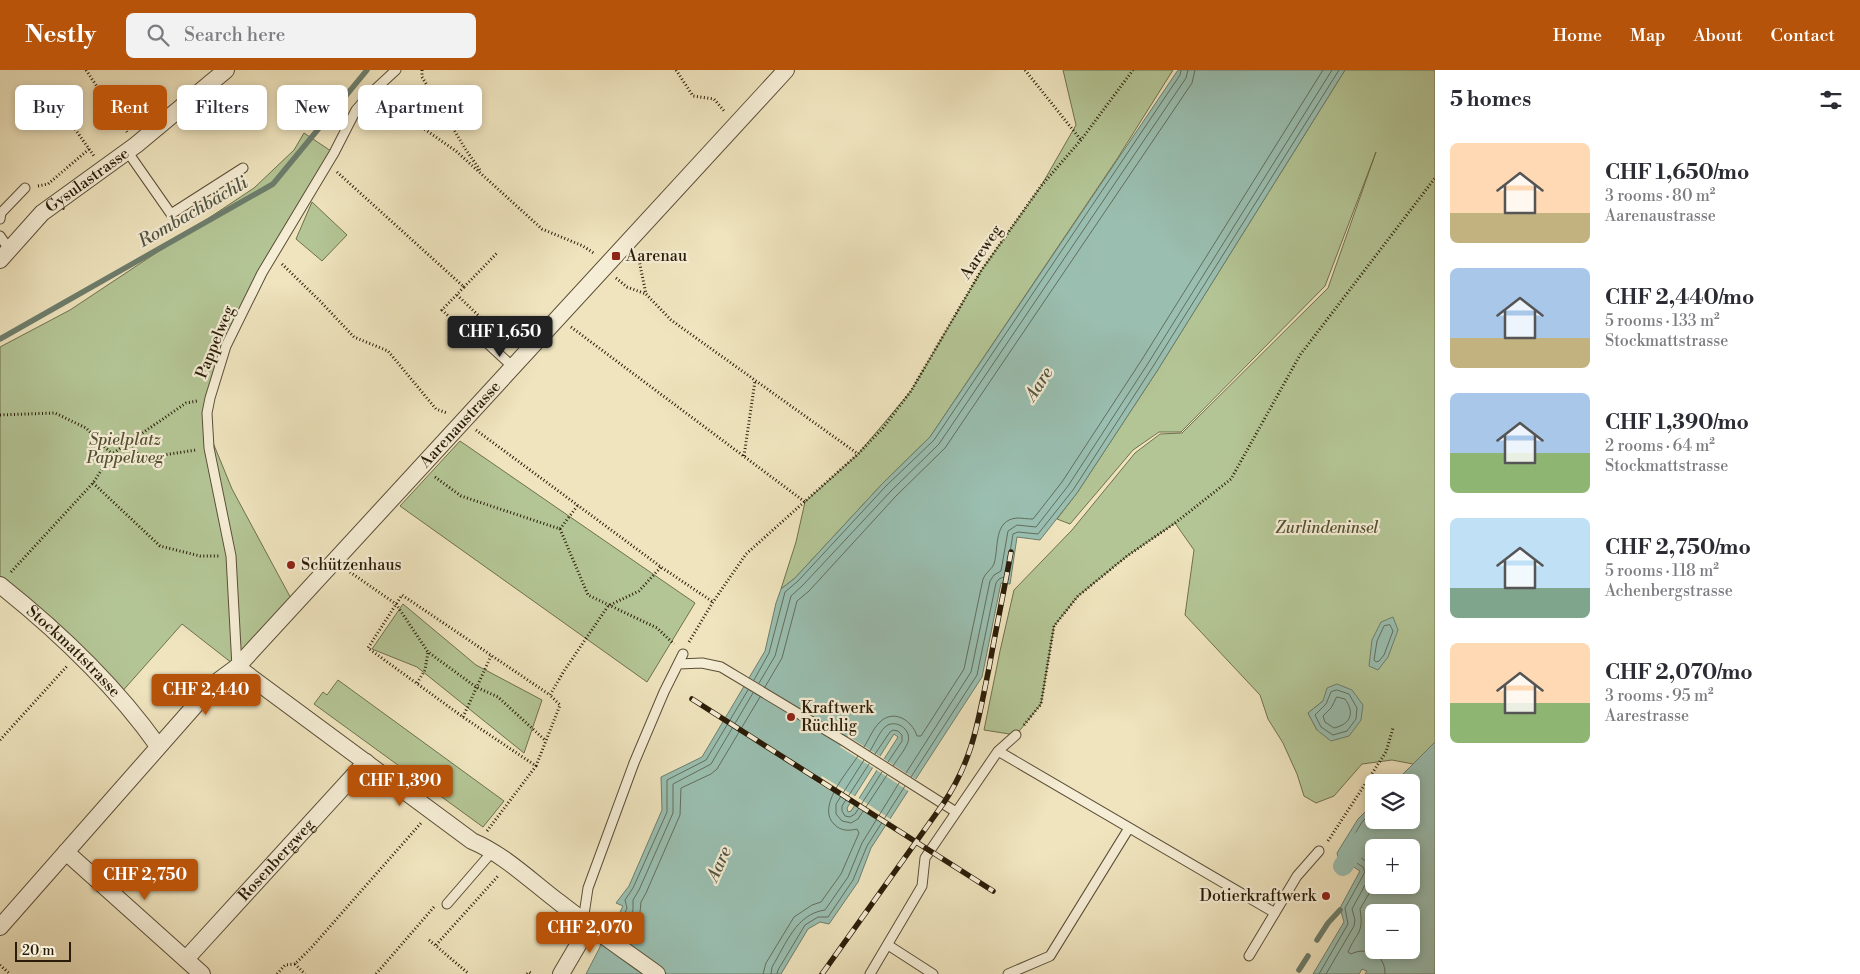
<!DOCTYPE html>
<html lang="en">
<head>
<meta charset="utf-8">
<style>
	:root { --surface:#fff; --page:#f2f2f3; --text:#2b2b33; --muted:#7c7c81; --accent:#b45309 }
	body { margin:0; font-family:"Libre Bodoni",serif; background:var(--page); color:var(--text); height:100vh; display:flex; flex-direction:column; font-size:19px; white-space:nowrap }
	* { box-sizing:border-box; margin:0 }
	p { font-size:16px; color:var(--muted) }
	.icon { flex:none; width:28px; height:28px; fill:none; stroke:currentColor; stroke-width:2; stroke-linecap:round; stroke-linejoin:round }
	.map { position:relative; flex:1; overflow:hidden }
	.panel { display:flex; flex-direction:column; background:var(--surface); width:425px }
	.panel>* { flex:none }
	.hud { position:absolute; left:15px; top:15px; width:475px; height:45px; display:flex; gap:10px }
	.tools { position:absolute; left:1365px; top:704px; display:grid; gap:10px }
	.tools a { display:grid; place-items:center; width:55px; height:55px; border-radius:8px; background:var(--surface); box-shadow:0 2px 8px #0003; font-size:25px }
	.scale { position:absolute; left:15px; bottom:12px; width:56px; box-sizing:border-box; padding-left:5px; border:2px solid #2a1c08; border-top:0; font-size:14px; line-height:18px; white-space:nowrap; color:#2a1c08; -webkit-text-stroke:4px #f5edd5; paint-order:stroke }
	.price { position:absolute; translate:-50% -42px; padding:0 11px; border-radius:5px; background:var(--accent); color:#fff; font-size:16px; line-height:32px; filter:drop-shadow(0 1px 2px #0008) }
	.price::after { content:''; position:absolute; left:50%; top:30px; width:15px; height:11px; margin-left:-8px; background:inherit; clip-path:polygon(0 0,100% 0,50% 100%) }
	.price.on { background:#222; color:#fff }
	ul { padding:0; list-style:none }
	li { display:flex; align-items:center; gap:15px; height:125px; padding:0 15px }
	li span { display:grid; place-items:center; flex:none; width:140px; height:100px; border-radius:8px; color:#555 }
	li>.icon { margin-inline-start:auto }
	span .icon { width:60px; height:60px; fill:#fffc; stroke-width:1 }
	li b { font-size:21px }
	h2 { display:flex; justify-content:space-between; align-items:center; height:60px; padding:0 15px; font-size:21px }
	.tag { padding:0 18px; border-radius:8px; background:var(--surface); box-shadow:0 2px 8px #0003; font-size:18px; line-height:45px }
	.tag.on { background:var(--accent); color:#fff }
	header { display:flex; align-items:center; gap:30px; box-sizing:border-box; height:70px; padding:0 25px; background:var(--accent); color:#fff }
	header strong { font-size:24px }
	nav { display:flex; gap:28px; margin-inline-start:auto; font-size:18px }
	.search { width:350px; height:45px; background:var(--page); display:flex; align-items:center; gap:12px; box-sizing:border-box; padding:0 18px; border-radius:8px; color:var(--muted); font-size:19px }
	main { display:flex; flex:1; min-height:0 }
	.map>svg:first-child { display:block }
</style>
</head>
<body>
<header>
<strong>Nestly</strong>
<div class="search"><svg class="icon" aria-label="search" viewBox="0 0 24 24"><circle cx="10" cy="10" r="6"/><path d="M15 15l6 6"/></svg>Search here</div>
<nav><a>Home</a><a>Map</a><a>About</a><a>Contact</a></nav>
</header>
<main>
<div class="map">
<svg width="1435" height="904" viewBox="0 0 1435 904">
	<rect width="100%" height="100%" fill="#efe4be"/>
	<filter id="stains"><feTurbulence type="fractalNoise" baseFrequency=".004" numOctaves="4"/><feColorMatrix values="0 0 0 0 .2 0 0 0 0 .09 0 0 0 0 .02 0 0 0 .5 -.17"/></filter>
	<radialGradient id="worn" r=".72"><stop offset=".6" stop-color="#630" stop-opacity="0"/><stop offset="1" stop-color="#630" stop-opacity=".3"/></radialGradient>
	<path fill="#b4c595" stroke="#6f704e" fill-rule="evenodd" d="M1063,0H1173L1117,89L930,367L883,413L795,508L781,519L796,472L805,432L858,384L911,321L981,201L1041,116L1076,55Z
		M1345,0H1435V672L1413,694L1392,690L1362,694L1334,726L1316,733L1304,726L1297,704L1283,673L1268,649L1260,625L1185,545L1194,480L1175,453L1127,486L1078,526L1054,556L1041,634L1016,665L984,660L1000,581L1014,520L1072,460L1135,383L1160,364L1182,363L1328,218L1376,82L1325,216L1181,362H1159L1133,380L1070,454L1057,449L1077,423L1157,301ZM1323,631L1317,660L1308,643Z
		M304,63L334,83L226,276L207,358L232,419L294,534L237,597L182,554L119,625L0,515V277L70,240L254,118L294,80Z
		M312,132L347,165L322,191L296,169Z
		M460,371L695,533L647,612L400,436Z
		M403,534L476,595L542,630L524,683L417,597L372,579Z
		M338,610L504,731L483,757L314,634L323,622L327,625Z"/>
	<path fill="#9abfb1" stroke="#6d7e6d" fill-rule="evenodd" d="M1178,0H1345L1157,301L1077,423L1040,470L1017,467L1010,514L1001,513L982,607L871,778L858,812L829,854L820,852L808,859L781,904H586L600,877L604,850L614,854L623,836L616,833L629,816L662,740L661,707L702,687L765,581L776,533L781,519L795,508L883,413L930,367ZM894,664L898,667L851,741L848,742L847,738Z
		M1393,547L1398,560L1388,587L1378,600L1369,596L1372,570L1381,552Z
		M1337,614L1352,620L1363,635L1361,650L1349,666L1331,671L1317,660L1308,643L1323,631L1327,618Z
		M1435,672V904H1365L1367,901L1362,899L1359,904H1313L1344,852L1340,838L1360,801L1338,787L1337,783L1358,749L1374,733V750H1411V712H1395ZM1374,778H1411V815H1374ZM1374,842H1411V880H1374Z"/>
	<path fill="#efe4be" d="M848,666L917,710L910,722L875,699L878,694L875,699L840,677Z
		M822,706L856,727L852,734L818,713Z
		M857,727L892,750L888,757L852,734Z"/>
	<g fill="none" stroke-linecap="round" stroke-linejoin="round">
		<path stroke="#626e5c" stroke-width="1" d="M1390,555L1393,561L1384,585L1379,591L1376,592L1374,590L1377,571L1384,556Z
			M754,610L769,583L785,522L798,511L886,416L934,370L1180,5L1181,0
			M759,613L775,586L791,526L803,515L891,421L939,374L1186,8L1188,0
			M765,617L782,588L797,531L809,521L896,426L945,378L1192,13L1195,0
			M1337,620L1349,624L1357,638L1356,649L1347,661L1333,665L1321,657L1315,645L1326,634L1331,622Z
			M1337,627L1345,629C1355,643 1351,654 1334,658L1325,652L1323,646L1331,638Z
			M864,677C869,669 873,659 879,653C893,638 912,650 917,666H921L964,599L983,509C985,503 992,499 994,494C999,478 993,450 1017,448C1022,448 1027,449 1033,449L1062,412L1141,291L1323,0
			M870,681C875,673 879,663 885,657C895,648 912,659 908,672C905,680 898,688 893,696
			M875,684L890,662L893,660L898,661L902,665V671L888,692
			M864,690L836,734V744L842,751L851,753L858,749L887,705
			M869,694L842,736V741L845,746L850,747L855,744L882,702
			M906,703L971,602L990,511L994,505L1001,501L1008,461L1017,455L1036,457L1068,416L1147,295L1332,0
			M911,707L977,605L996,513L999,509L1006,506L1013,464L1018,462L1038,464L1073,420L1152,298L1339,0
			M1374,788L1363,780L1362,778L1373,760L1383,750
			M1374,815L1360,839C1364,864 1357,861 1348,882L1351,884C1367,876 1386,885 1385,904
			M610,858L616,859L619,856L627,838L625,830L633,818L667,742V710L706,690L748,620
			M618,865L625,858L633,840V830L639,820L673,743V714L711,694L753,623
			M625,870L632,861L640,842L641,832L646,823L680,745L681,718L711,704L717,699L760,627
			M763,904L766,893L794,847L812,835L821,832L841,804L859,763L857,759C849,761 841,761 835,755C815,738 847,703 858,686
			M771,904L772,897C786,874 796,844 825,840L848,807L862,773L899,713
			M777,904L778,900L805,855L818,847H828L853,810L867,776L905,716
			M1319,904L1348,854L1345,838L1365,802L1363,797L1344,785V782L1362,752L1374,740
			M1326,904L1354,856L1355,850L1352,839L1371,804C1372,790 1359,789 1352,781L1367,756L1374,749"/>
		<path stroke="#6d7e6d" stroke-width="5.5" d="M0,269L273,114L367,0
			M1317,870L1328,853L1340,840
			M1299,900L1308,886"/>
		<path stroke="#9abfb1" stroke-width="20" d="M1343,796L1361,771L1395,750"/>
		<defs>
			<path id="service" d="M127,81L171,144L243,98
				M0,149L1,143L25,118
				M0,166L9,179
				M472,259L513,297
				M679,594L702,593L721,597L844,671L956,742
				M237,597L231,486L209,378L207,343L210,328L226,276L262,203L334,83L356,40L370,24L396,0
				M998,681L1275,843
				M447,834L492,782
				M583,851L588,818L634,693L664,622L683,584
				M888,875L933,904
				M1249,886L1297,806L1319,781
				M870,904L922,816L925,788L998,681L1016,665
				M1008,904L1050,886L1129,758"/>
			<g id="minor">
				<path id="s1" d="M0,190L42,143L136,75L226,0"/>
				<path id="s2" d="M0,515C59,562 114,614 158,676"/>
				<path d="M237,597L472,771C505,785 532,812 560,833C592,858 625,881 657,904"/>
				<path d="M66,782L202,904"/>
				<path id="s3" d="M0,857L214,614L237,597L786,0"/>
				<path id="s4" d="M186,889L366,692"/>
				<path d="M561,904L578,875L583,851"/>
			</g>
		</defs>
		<use href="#service" stroke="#5b4e36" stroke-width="11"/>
		<use href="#minor" stroke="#5b4e36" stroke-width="18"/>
		<path stroke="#2a1c08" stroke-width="3" stroke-dasharray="1 2.5" stroke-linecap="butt" d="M86,0L127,62
			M422,0V7L466,80L480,100
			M676,0L693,26L714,29L725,42
			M1025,0L1081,70
			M384,27L387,33L456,81L542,159L583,176L595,184
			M75,59L94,86
			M337,102L464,217L442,240L459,256
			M38,116L48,114L89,79
			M637,187L639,190L646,224L671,250L858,384
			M282,194L320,231L354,267L388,281L436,339L447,343
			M616,208L627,217L646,224
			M464,217L498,182
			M457,225L480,247
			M571,257L805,432
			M0,345L55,343L86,358L112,384
			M476,360L661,497L713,532
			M126,374L144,388L196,380
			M744,386L755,311
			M435,407L461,426L560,459L588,525L657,558L674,574
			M93,413L160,476L200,486H219
			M560,459L578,435
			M347,500L396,534L428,582L476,617L498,627L546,671
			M11,502L93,413L112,384L186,333L197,331
			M689,572L713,532L746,484L858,384L883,358L911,321L981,201L1041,116L1081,70L1133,0
			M417,613L425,600L428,582
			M463,647L491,586
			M1024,655L1041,634L1054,556L1078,526L1127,486L1175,453L1231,409L1300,285L1435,108
			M0,670L68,595
			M536,696L560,635L550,625
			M487,761L536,696L463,647L368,578L402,525L550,625L564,601L608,536L639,521L661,497
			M1328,771L1386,682L1393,658
			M429,870L469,904
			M436,875L499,805
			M295,894L305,904
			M0,895L10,904
			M277,904L285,895L295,894L311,878L421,753
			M376,904L434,837
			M527,904L529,902L532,904"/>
		<use href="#service" stroke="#f5edd5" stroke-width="9"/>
		<use href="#minor" stroke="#f5edd5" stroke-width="16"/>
		<defs>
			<path id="rail" d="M692,629L993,821
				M822,904L943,734C974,688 978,650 989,598C996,559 1004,521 1011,482"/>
		</defs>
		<use href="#rail" stroke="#2a1c08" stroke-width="5.5"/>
		<use href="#rail" stroke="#f5edd5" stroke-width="4" stroke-dasharray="11" stroke-linecap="butt"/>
	</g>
	<g fill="#8f2418" stroke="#f5edd5" stroke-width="2">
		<rect x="611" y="181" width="10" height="10" rx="2.5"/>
		<circle cx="291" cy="495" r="5"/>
		<circle cx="791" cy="647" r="5"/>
		<circle cx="1326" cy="826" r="5"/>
	</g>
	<g text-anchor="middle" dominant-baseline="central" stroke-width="4.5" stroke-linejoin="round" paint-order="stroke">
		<g font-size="16" fill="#2a1c08" stroke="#f5edd5">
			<text stroke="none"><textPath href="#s1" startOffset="119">Gysulastrasse</textPath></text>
			<text transform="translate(981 182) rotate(-56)">Aareweg</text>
			<text transform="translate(215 272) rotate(-68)">Pappelweg</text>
			<text stroke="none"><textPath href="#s3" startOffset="682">Aarenaustrasse</textPath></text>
			<text stroke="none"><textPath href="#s2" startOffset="99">Stockmattstrasse</textPath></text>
			<text stroke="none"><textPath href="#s4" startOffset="134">Rosenbergweg</textPath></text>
		</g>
		<g font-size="16" fill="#2a1c08" stroke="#f5edd5" text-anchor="start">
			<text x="626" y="186">Aarenau</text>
			<text x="301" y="495">Schützenhaus</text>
			<text x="801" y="638">Kraftwerk<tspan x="801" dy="18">Rüchlig</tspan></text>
			<text x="1316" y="826" text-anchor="end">Dotierkraftwerk</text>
		</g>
		<g font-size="16" font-style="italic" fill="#534f32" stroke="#f5edd5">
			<text x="125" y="370">Spielplatz<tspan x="125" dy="18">Pappelweg</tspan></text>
			<text x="1327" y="458">Zurlindeninsel</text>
		</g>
		<g font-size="18" font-style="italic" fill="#515543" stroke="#f5edd5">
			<text transform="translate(193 142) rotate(-30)">Rombachbächli</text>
			<text transform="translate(1039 314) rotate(-57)">Aare</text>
			<text transform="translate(719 794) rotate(-66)">Aare</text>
		</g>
	</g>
	<rect width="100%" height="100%" filter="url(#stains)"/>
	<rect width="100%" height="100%" fill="url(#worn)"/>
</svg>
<div class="tools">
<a><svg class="icon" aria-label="layers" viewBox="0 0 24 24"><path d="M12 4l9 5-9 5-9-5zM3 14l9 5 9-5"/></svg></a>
<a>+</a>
<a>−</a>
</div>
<div class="scale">20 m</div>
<b class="price on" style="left:500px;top:288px">CHF 1,650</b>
<b class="price" style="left:206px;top:646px">CHF 2,440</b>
<b class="price" style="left:400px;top:737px">CHF 1,390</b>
<b class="price" style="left:145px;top:831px">CHF 2,750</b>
<b class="price" style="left:590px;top:884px">CHF 2,070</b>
<div class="hud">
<a class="tag">Buy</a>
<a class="tag on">Rent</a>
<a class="tag">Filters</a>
<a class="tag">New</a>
<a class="tag">Apartment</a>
</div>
</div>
<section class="panel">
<h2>5 homes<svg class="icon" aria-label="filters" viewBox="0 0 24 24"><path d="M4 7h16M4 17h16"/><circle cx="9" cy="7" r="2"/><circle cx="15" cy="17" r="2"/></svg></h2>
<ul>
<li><span style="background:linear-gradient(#ffd9b3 70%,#c2b280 0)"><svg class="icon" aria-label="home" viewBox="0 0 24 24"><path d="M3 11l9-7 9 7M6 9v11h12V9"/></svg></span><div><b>CHF 1,650/mo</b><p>3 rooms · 80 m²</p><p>Aarenaustrasse</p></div></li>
<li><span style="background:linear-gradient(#a9c7e8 70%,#c2b280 0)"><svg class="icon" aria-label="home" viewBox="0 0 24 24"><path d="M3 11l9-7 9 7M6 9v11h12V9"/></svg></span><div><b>CHF 2,440/mo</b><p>5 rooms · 133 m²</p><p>Stockmattstrasse</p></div></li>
<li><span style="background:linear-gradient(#a9c7e8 60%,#8fb573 0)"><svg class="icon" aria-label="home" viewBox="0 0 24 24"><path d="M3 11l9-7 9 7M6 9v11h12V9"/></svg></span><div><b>CHF 1,390/mo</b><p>2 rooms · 64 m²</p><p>Stockmattstrasse</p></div></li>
<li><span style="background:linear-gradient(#bfe0f5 70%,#7fa58c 0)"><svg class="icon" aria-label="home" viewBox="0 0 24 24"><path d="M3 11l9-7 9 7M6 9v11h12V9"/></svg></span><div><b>CHF 2,750/mo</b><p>5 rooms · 118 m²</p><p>Achenbergstrasse</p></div></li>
<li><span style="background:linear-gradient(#ffd9b3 60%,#8fb573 0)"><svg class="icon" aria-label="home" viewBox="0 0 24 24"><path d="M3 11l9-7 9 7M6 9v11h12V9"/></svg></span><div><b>CHF 2,070/mo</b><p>3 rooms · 95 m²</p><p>Aarestrasse</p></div></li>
</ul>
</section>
</main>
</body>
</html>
